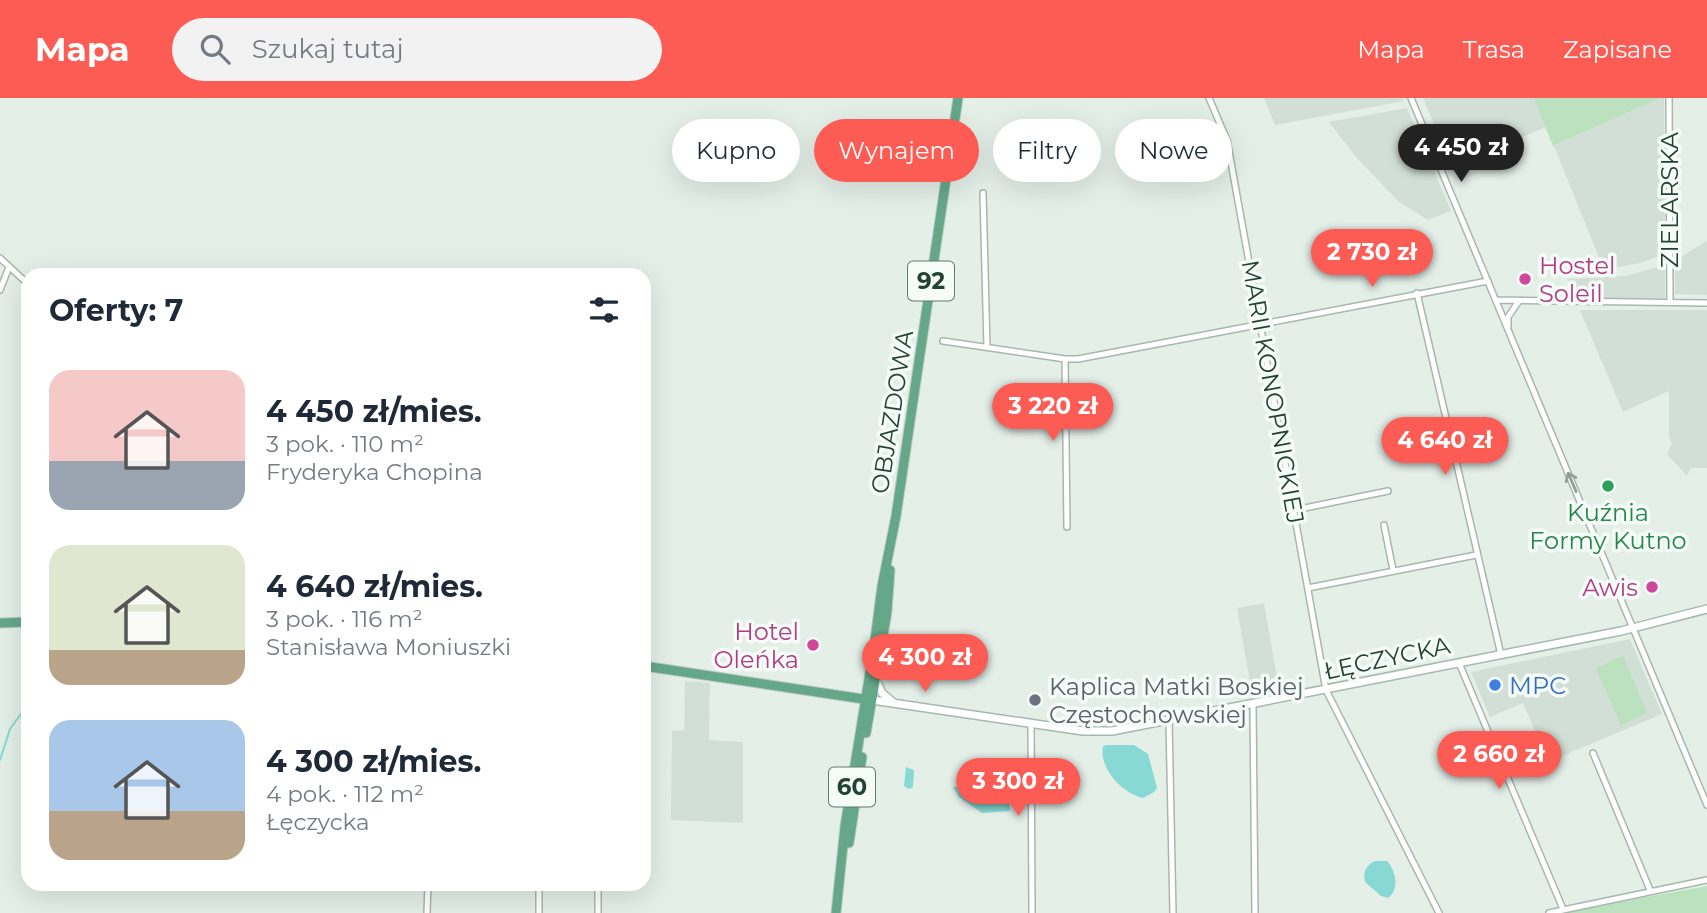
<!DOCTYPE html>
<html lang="pl">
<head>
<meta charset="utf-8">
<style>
	:root { --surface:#fff; --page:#f2f2f3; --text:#1f2937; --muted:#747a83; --accent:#fd5c54 }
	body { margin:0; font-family:Montserrat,sans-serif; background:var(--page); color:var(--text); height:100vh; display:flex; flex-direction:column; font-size:26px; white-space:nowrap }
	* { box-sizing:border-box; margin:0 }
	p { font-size:23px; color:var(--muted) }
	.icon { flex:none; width:38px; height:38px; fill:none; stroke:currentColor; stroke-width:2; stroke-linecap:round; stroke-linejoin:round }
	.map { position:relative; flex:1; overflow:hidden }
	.details { position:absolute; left:21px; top:170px; width:630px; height:623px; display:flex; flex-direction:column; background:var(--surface); border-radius:21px; box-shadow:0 7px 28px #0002 }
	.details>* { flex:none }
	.top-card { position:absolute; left:672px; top:21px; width:665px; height:63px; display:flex; gap:14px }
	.price { position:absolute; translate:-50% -60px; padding:0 16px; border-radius:24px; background:var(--accent); color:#fff; font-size:23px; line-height:46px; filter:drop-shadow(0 2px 4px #0008) }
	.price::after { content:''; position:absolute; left:50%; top:42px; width:21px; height:16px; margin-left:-10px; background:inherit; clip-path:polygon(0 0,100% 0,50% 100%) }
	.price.current { background:#222; color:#fff }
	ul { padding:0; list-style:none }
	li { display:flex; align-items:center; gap:21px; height:175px; padding:0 28px }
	li span { display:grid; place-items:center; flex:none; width:196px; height:140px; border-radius:21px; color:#555 }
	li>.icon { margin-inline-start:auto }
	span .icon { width:84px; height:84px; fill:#fffc; stroke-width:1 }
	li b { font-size:30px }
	h2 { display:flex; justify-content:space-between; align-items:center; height:84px; padding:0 28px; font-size:30px }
	.chip { padding:0 24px; border-radius:32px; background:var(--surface); box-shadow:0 7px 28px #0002; font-size:24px; line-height:63px }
	.chip.current { background:var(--accent); color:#fff }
	header { display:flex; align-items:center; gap:42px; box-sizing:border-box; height:98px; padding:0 35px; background:var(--accent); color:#fff }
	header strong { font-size:33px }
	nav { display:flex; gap:38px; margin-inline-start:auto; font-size:24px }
	.search { width:490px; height:63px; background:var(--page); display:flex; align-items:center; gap:18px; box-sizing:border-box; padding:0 24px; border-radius:38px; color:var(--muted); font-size:26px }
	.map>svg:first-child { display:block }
</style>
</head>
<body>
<header>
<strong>Mapa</strong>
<div class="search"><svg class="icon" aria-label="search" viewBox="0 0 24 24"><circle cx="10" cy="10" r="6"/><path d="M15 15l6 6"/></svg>Szukaj tutaj</div>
<nav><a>Mapa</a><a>Trasa</a><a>Zapisane</a></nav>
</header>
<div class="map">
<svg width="1707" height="815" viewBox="0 0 1707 815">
	<rect width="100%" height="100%" fill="#e4efe8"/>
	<path fill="#d2dfd6" d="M1264,0H1402L1404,3L1275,27Z
		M1423,0H1534L1546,29L1452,68Z
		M1661,0H1664L1665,156L1640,165L1604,172L1554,48Z
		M1407,10L1451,113L1428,122L1398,103L1356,59L1329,24Z
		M1707,143V197L1675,196V162Z
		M1665,167V200H1576L1567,181L1625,178Z
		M1580,212H1707V370H1691L1687,378L1667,356L1672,345L1669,339V293L1623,314Z
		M1264,505L1279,591L1252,596L1237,510Z
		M1630,541L1662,616L1548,664L1523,605L1490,619L1471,574Z
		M685,583L710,585L709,642L743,644V725L671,722L672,633L684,632Z"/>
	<path fill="#bce1be" d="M1534,0H1661L1553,48Z
		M1623,558L1647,615L1621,627L1596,570Z
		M1707,788V815H1563L1565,814Z"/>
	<path fill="#88d8d4" d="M1108,647H1134L1148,656L1157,690L1154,694L1143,700C1122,695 1099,671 1103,648Z
		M906,669L914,672L913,689L909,691L904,688Z
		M980,686L993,690L1008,698L1010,713L982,715L959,699L953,689Z
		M1375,763H1387C1396,773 1400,791 1388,800L1381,798L1365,784C1363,774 1365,768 1375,763Z"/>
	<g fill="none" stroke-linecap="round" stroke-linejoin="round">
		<path stroke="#88d8d4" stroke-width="2" d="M0,662L10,631L28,606"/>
		<defs>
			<path id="minor" d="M1209,0L1227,42L1326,592L1439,815
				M1411,0L1707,707
				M1669,0L1670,204
				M983,95L987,249
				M0,160L28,186
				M0,192L9,169
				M1417,195L1501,557
				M1496,202L1707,205
				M1508,228V219L1519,203
				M943,243L1065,261H1078L1488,183
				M1065,261L1067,429
				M1295,412L1388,393
				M1384,427L1393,472
				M1308,490L1476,457
				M1459,565L1563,811
				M1253,607L1255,815
				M1169,623L1173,815
				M1031,625L1032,815
				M1593,655L1650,792
				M427,815L428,786
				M539,815V786
				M598,815V786
				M1549,815L1707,782"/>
			<path id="tertiary" d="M876,582L882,595L894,605
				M872,602L1083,633H1112L1621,533L1707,511"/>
			<path id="primary" d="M0,525L28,524
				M644,568L870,602
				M866,635L887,514L890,472
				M849,745L862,659
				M836,815L845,728L874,550L882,488L896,418L958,0"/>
		</defs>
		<use href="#minor" stroke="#a6b8ae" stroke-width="8"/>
		<use href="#tertiary" stroke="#a6b8ae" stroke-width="10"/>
		<use href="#primary" stroke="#c1cac6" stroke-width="11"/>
		<use href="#minor" stroke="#fff" stroke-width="5"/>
		<use href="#tertiary" stroke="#fff" stroke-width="7"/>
		<use href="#primary" stroke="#65a889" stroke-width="9"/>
	</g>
	<defs><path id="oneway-shaft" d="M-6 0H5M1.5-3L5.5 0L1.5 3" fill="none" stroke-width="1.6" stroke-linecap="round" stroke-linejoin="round" transform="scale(1.75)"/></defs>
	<use stroke="#90a099" href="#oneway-shaft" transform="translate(1572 384) rotate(-113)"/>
	<g fill="#d1479c" stroke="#f5fbf7" stroke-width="2.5">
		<circle cx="1525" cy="181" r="7"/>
		<circle cx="1652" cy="489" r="7"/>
		<circle cx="813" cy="547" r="7"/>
	</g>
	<circle fill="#2e9e5b" stroke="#f5fbf7" stroke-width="2.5" cx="1608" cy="388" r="7"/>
	<circle fill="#3f7fe0" stroke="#f5fbf7" stroke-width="2.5" cx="1495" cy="587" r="7"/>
	<circle fill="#6b7280" stroke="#f5fbf7" stroke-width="2.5" cx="1035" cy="602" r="7"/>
	<g text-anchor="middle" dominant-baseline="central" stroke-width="7" stroke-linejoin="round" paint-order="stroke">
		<g fill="#f5fbf7" stroke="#617a6e" stroke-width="2">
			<rect x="908" y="163.5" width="46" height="39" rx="5"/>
			<rect x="829" y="669.5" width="46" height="39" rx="5"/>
		</g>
		<g font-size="23" font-weight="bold" fill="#224233">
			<text x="931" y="183">92</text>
			<text x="852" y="689">60</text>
		</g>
		<g font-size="24" fill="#224233" stroke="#f5fbf7">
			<text transform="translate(1669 102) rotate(-90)">ZIELARSKA</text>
			<text transform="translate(1273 294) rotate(80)">MARII KONOPNICKIEJ</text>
			<text transform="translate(892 314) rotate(-81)">OBJAZDOWA</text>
			<text transform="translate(1387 560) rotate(-12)">ŁĘCZYCKA</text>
		</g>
		<g font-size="24" fill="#b23c85" stroke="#f5fbf7" text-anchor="end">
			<text x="1539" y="167" text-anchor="start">Hostel<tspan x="1539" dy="28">Soleil</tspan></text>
			<text x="1638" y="489">Awis</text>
			<text x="799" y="533">Hotel<tspan x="799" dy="28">Oleńka</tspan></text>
		</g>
		<g font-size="24" fill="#27864d" stroke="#f5fbf7">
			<text x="1608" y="414">Kuźnia<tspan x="1608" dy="28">Formy Kutno</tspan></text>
		</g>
		<g font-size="24" fill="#366cbe" stroke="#f5fbf7" text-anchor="start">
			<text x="1509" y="587">MPC</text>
		</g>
		<g font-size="24" fill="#5b616d" stroke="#f5fbf7" text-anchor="start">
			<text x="1049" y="588">Kaplica Matki Boskiej<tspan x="1049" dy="28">Częstochowskiej</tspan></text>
		</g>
	</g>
</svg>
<b class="price current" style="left:1461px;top:86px">4 450 zł</b>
<b class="price" style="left:1372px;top:191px">2 730 zł</b>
<b class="price" style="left:1053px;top:345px">3 220 zł</b>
<b class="price" style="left:1445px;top:379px">4 640 zł</b>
<b class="price" style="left:925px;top:596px">4 300 zł</b>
<b class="price" style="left:1499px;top:693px">2 660 zł</b>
<b class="price" style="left:1018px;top:720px">3 300 zł</b>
<div class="top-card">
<a class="chip">Kupno</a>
<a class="chip current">Wynajem</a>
<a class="chip">Filtry</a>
<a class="chip">Nowe</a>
</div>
<section class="details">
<h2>Oferty: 7<svg class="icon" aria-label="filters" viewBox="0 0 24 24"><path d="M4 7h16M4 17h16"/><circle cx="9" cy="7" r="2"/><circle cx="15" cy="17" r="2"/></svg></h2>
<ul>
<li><span style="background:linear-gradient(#f6c9c9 65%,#9aa5b1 0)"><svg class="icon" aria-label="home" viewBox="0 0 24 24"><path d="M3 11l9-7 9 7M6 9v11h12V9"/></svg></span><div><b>4 450 zł/mies.</b><p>3 pok. · 110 m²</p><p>Fryderyka Chopina</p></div></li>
<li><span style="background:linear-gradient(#dfe7d0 75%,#b9a48a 0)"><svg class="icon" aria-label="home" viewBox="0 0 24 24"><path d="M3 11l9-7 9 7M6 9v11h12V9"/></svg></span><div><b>4 640 zł/mies.</b><p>3 pok. · 116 m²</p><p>Stanisława Moniuszki</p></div></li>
<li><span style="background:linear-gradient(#a9c7e8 65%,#b9a48a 0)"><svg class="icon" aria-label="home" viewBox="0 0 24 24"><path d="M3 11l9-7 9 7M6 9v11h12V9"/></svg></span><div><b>4 300 zł/mies.</b><p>4 pok. · 112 m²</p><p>Łęczycka</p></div></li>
</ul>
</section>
</div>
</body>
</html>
